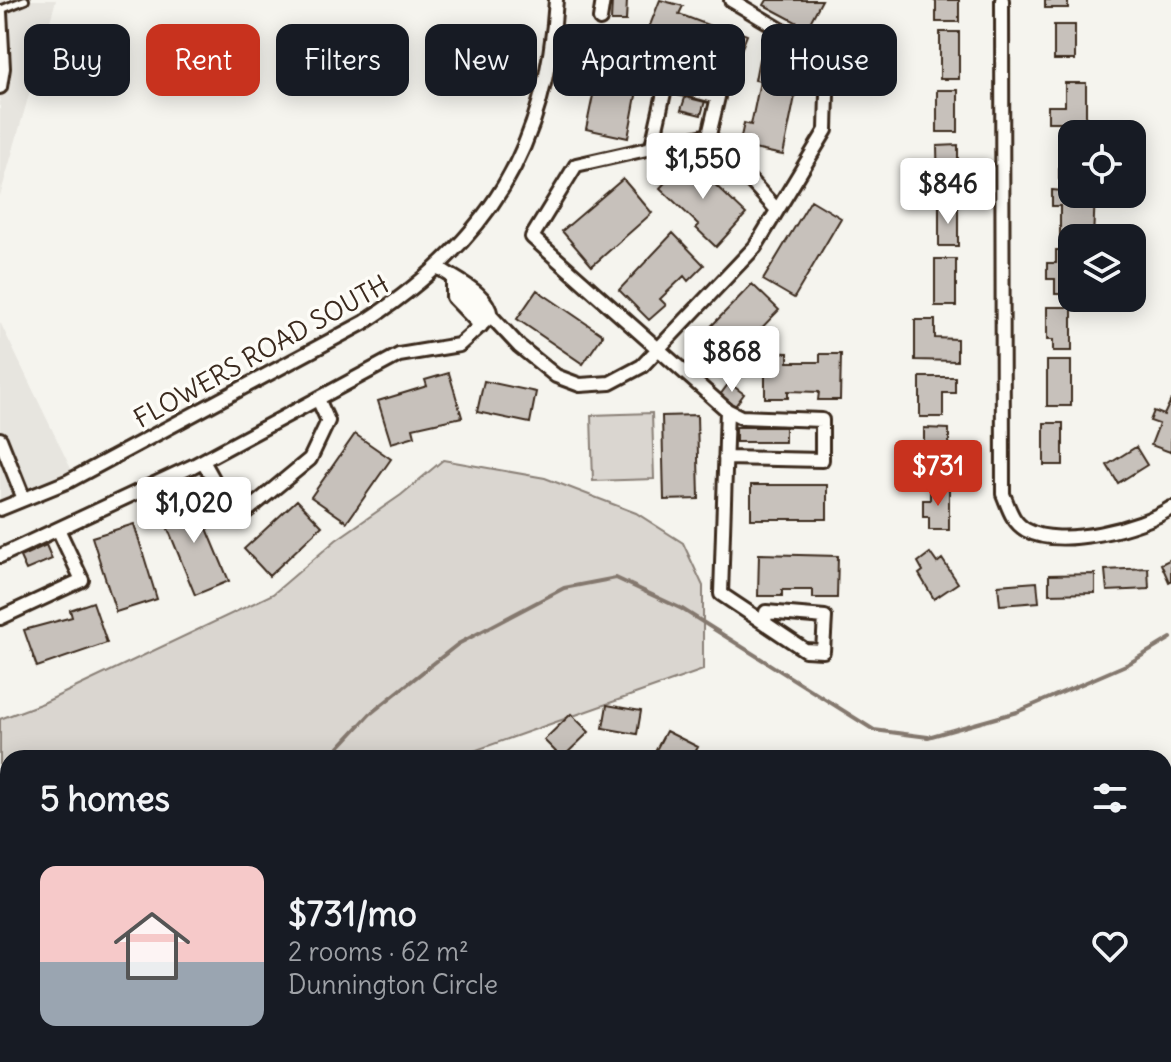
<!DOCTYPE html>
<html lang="en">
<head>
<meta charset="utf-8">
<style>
	:root { --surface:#171b24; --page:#242831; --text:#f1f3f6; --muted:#9ea1a6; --accent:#c8321e }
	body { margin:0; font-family:Delius,sans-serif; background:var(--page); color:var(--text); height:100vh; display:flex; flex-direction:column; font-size:30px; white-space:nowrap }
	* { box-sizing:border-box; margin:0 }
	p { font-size:26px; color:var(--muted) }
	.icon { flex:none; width:44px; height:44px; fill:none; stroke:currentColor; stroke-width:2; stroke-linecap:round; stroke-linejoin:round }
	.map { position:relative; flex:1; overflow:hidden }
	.sheet { position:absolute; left:0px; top:750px; width:1172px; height:312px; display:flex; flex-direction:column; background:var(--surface); border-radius:24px 24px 0 0; box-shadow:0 4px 20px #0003 }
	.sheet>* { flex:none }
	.guide { position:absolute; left:24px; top:24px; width:1124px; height:72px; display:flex; gap:16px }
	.tools { position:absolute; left:1058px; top:120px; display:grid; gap:16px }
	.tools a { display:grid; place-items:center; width:88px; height:88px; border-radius:16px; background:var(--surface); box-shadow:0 4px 20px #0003; font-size:40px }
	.price { position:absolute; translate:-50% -68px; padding:0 18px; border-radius:8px; background:#fff; color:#222; font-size:26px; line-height:52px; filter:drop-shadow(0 2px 4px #0008) }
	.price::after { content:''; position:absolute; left:50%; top:48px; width:24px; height:18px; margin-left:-12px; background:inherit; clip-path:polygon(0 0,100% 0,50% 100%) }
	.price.selected { background:var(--accent); color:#fff }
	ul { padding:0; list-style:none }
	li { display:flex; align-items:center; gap:24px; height:200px; padding:0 40px }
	li span { display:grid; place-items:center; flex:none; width:224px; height:160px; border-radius:16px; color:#555 }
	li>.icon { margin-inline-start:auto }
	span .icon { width:96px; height:96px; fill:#fffc; stroke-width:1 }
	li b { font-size:34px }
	h2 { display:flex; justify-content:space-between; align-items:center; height:96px; padding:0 40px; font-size:34px }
	.tag { padding:0 28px; border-radius:16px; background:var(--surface); box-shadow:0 4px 20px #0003; font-size:28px; line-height:72px }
	.tag.selected { background:var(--accent); color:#fff }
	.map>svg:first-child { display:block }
</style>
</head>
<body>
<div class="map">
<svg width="1171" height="1062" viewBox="0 0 1171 1062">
	<rect width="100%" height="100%" fill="#f5f4ee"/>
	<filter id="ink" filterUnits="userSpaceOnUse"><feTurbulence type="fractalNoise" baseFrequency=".0125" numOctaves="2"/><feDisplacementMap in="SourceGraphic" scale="16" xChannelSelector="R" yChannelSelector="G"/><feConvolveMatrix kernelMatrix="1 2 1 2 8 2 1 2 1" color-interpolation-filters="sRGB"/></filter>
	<g filter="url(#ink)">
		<path fill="#e7e5df" d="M0,0H56L0,196Z
			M0,322L73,473L0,507Z"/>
		<path fill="#dad6d0" stroke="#8a8077" stroke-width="2" d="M652,413L654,479L593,481L591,415Z
			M443,460L545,478L636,513L683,543L703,586V670L454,758H8V1054H72L69,1062H0V719L43,703L273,594L336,540L401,495Z
			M846,1054H1148L1153,1062H843Z"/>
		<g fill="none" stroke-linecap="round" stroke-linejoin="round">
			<path stroke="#84786e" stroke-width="4" d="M329,758L370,714L458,644L564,588L616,578L682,609L874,730L928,737L1017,712L1128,664L1171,638
				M0,1039L8,1030"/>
		</g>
		<path fill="#c7c1bb" stroke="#3b2a1e" stroke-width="2" d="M612,0H627L626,21H611Z
			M660,0L683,6L679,14L721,30L723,26L747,35L730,78L704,68L707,61L645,38Z
			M767,0H822L807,28L764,5Z
			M933,0H959V22H936V2Z
			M1045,0H1068V8H1045Z
			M1054,25H1075V60H1054Z
			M940,32H959V79H940Z
			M602,52L647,61L642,86L638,85L628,138L586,129Z
			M759,59L801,67L783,155L739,146L744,123L751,125L760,81L755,80Z
			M1065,83H1086V122H1048V106H1065Z
			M937,90H958V132H937Z
			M686,95L705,101L701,115L681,110Z
			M1059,134H1072V179H1059Z
			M958,145V190H938L937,146Z
			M690,156L711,175L708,178L746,214L716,247L696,228L699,225L660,188Z
			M623,179L652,213L592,266L562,231Z
			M1052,190L1095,194L1093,238H1060V206H1052Z
			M811,200L841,218L794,298L763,280Z
			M939,205H958V246H939Z
			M673,233L704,265L688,281L684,276L660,299L666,305L649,320L619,290Z
			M1056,250H1072V294H1055V279H1047V263H1056Z
			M935,259H956V306H935Z
			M752,284L779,310L720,371L693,345Z
			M537,290L603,335L583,364L517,319Z
			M1047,307H1072V351H1053V340H1047Z
			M915,320H935V338L957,339V361L915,360Z
			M765,352L788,353V362H820V354H841L840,400H818L819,392L788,391V398H765Z
			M1047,361H1071V406H1047Z
			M449,373L462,417L413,428L415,436L391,443L378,401L427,386L425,380Z
			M920,377H955V393H943V417H920Z
			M484,381L536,392L530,423L477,412Z
			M729,383L744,394L735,406L720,395Z
			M1171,400V450L1170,452L1151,445L1159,424L1150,421L1154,411L1164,415Z
			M697,415L699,499L664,500L662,416Z
			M1044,423H1063V465H1044Z
			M736,427H785V442H736Z
			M924,428L949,429V456H955V473H929V457H924Z
			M355,434L391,459L347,522L311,497Z
			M1136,447L1147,465L1118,483L1107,465Z
			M751,485H827V519H751Z
			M930,486H949V530H929V517H923V500H930Z
			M193,495L229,581L195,595L160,509Z
			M297,500L322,526L269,576L244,549Z
			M134,524L157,599L116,612L92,537Z
			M46,545L52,559L26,570L20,557Z
			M930,553L937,563L942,559L958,583L934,599L919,574L923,571L918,562Z
			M759,554L838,556L837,598H813V590H782V596H758Z
			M1171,559V581L1169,582L1161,564Z
			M1148,568L1149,589L1107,591L1105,570Z
			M1095,574V593L1049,594V575Z
			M1037,582L1039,602L1000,605L998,585Z
			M93,602L107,643L37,667L24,630L72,617L70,610Z
			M607,705L641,711L637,734L603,728Z
			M571,714L589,732L562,758L544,740Z
			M666,731L698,747L692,758H671L656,750Z
			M1171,775V801L1164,804V778Z
			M101,1054H131L122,1062H95Z
			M207,1054H222L227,1062H202L200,1058Z
			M267,1054H293L297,1062H272Z
			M468,1054H490V1058L468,1059Z
			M559,1054H577V1062H559Z
			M637,1054H656V1062H637Z
			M733,1055H753V1062H733Z"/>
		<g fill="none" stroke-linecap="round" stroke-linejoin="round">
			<defs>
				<path id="lane" d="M0,10L25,0"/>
				<path id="street" d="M1002,0L1003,494C1009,508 1012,522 1026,530C1060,549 1141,528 1171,508
					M0,12L3,68L0,87
					M600,19L603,0
					M709,135L576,165L532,237L727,410L741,417L822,420V460L725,458
					M709,135L777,210
					M652,146L666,84L718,97L709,135
					M438,267C456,281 487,291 491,316L483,313L455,287
					M453,281V297L481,326
					M727,410L721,594L805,650L823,651L825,617L766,612L765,623
					M0,439L24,499
					M203,461L236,520L310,459L328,421L318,399
					M0,509L69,481L365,322C489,241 547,148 556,0
					M0,556L193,466L399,355L459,345L491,316L519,346L556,376L580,385L610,383L642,366L755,247L826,130L828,58L731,0
					M0,618L82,580L58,529
					M1171,828V935
					M1164,978H1171
					M379,1054L392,1062
					M522,1062V1054
					M695,1062V1054"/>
			</defs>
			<use href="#lane" stroke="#3b2a1e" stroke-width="12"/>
			<use href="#street" stroke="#3b2a1e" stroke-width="18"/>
			<use href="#lane" stroke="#fdfcf7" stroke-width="6"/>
			<use href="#street" stroke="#fdfcf7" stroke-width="12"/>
		</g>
	</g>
	<g text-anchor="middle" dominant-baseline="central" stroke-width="7" stroke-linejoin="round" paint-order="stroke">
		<g font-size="26" fill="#3b2a1e" stroke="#fdfcf7">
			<text transform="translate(261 351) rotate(-29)">FLOWERS ROAD SOUTH</text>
		</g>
	</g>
</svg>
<div class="tools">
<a><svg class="icon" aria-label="locate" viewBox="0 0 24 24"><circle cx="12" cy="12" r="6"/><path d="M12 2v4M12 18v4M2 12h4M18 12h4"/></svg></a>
<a><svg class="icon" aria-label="layers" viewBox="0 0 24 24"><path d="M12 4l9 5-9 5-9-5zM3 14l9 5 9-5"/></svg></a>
</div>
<b class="price" style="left:703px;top:201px">$1,550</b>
<b class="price" style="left:948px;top:226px">$846</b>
<b class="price" style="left:732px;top:394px">$868</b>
<b class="price selected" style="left:938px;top:508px">$731</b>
<b class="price" style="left:194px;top:545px">$1,020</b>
<div class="guide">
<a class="tag">Buy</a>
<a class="tag selected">Rent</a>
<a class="tag">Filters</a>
<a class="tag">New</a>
<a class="tag">Apartment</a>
<a class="tag">House</a>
</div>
<section class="sheet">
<h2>5 homes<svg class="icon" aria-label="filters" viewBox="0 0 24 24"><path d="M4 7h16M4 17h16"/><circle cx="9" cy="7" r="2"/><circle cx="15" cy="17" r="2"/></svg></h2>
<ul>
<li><span style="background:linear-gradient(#f6c9c9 60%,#9aa5b1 0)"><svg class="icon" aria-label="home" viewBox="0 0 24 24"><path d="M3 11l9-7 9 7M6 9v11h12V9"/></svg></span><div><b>$731/mo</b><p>2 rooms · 62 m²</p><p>Dunnington Circle</p></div><svg class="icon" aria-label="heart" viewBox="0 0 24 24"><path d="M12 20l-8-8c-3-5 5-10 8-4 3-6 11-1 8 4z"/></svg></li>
</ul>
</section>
</div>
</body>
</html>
